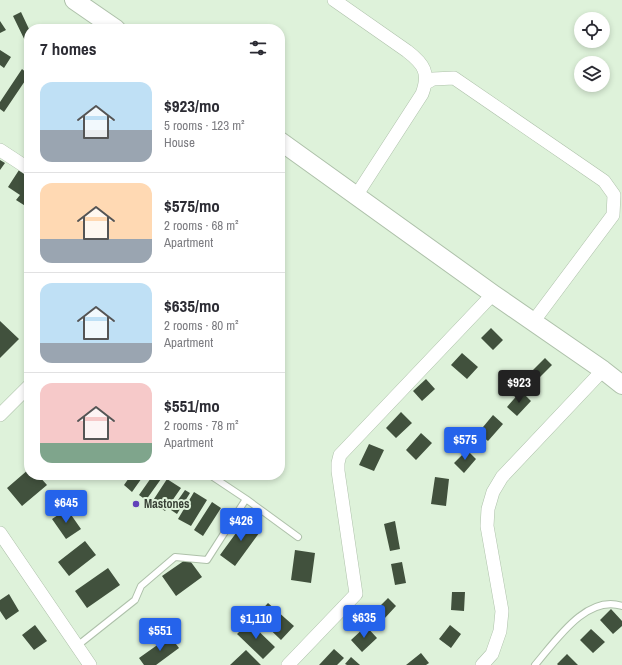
<!DOCTYPE html>
<html lang="en">
<head>
<meta charset="utf-8">
<style>
	:root { --surface:#fff; --page:#f7f7f7; --text:#2b2b33; --muted:#7c7c81; --line:#e1e1e2; --accent:#2563eb }
	body { margin:0; font-family:"Archivo Narrow",sans-serif; background:var(--page); color:var(--text); height:100vh; display:flex; flex-direction:column; font-size:15px; white-space:nowrap }
	* { box-sizing:border-box; margin:0 }
	p { font-size:13px; color:var(--muted) }
	.icon { flex:none; width:22px; height:22px; fill:none; stroke:currentColor; stroke-width:2; stroke-linecap:round; stroke-linejoin:round }
	.map { position:relative; flex:1; overflow:hidden }
	.panel { position:absolute; left:24px; top:24px; width:261px; height:456px; display:flex; flex-direction:column; background:var(--surface); border-radius:16px; box-shadow:0 2px 6px #0003 }
	.panel>* { flex:none }
	.tools { position:absolute; left:574px; top:12px; display:grid; gap:8px }
	.tools a { display:grid; place-items:center; width:36px; height:36px; border-radius:50%; background:var(--surface); box-shadow:0 2px 6px #0003; font-size:20px }
	.price { position:absolute; translate:-50% -34px; padding:0 9px; border-radius:4px; background:var(--accent); color:#fff; font-size:13px; line-height:26px; filter:drop-shadow(0 1px 2px #0008) }
	.price::after { content:''; position:absolute; left:50%; top:24px; width:12px; height:9px; margin-left:-6px; background:inherit; clip-path:polygon(0 0,100% 0,50% 100%) }
	.price.active { background:#222; color:#fff }
	ul { padding:0; list-style:none }
	li { display:flex; align-items:center; gap:12px; height:100px; padding:0 16px }
	li+li { border-top:1px solid var(--line) }
	li span { display:grid; place-items:center; flex:none; width:112px; height:80px; border-radius:12px; color:#555 }
	li>.icon { margin-inline-start:auto }
	span .icon { width:48px; height:48px; fill:#fffc; stroke-width:1 }
	li b { font-size:17px }
	h2 { display:flex; justify-content:space-between; align-items:center; height:48px; padding:0 16px; font-size:17px }
	.map>svg:first-child { display:block }
</style>
</head>
<body>
<div class="map">
<svg width="622" height="665" viewBox="0 0 622 665">
	<rect width="100%" height="100%" fill="#def2da"/>
	<path fill="#41513d" d="M21,12L29,29V49L13,16Z
		M0,21L6,30L0,33Z
		M0,50L11,57L4,68L0,65Z
		M22,69L29,75L4,112L0,109V102Z
		M0,160L5,163L0,170Z
		M19,170L29,177V204L27,207L16,200L20,195L8,187Z
		M280,196L284,200L280,204Z
		M0,321L19,339L0,358Z
		M491,328L503,340L493,350L481,338Z
		M462,353L478,367L467,379L451,365Z
		M545,358L552,365L535,382L528,375Z
		M426,379L435,389L422,401L413,391Z
		M521,391L531,401L517,416L507,407Z
		M401,412L412,423L396,438L386,428Z
		M493,415L503,424L488,441L478,433Z
		M421,433L432,443L416,460L406,450Z
		M369,444L384,450L374,471L359,465Z
		M467,450L476,459L464,473L454,463Z
		M29,469V475H38L47,485L22,506L7,488Z
		M116,475H125L122,479Z
		M131,475H144L132,492L124,485Z
		M153,475L161,479L146,500L139,495Z
		M435,477L449,479L446,506L431,504Z
		M167,479L181,488L165,511L152,502Z
		M185,490L190,493L177,514L171,510Z
		M194,492L207,500L191,526L178,519Z
		M212,502L221,508L203,536L194,530Z
		M67,509L81,529L66,539L52,519Z
		M247,518L262,529L235,566L220,555Z
		M395,521L400,549L390,551L384,524Z
		M85,541L96,555L69,576L58,562Z
		M295,550L315,553L311,583L291,580Z
		M188,558L202,577L176,596L162,576Z
		M402,562L406,583L395,585L391,564Z
		M108,568L120,585L87,608L75,591Z
		M452,592H465L464,611L451,610Z
		M9,594L19,611L6,620L0,611V600Z
		M388,598L396,606L384,619L375,611Z
		M268,603L294,626L281,640L256,616Z
		M611,609L622,621V626L613,634L600,620Z
		M249,622L275,647L263,659L237,634Z
		M35,625L47,641L34,650L22,635Z
		M450,625L461,634L451,648L439,639Z
		M366,626L377,638L362,652L351,640Z
		M591,629L605,642L593,653L580,640Z
		M170,636L179,648L156,665H144L139,658Z
		M334,649L344,658L337,665H319Z
		M246,650L261,665H230Z
		M421,653L429,663L426,665H406Z
		M567,654L578,665H558L557,664Z
		M351,657L360,665H347L345,664Z"/>
	<g fill="none" stroke-linecap="round" stroke-linejoin="round">
		<defs>
			<path id="lane" d="M210,475L246,499L298,537
				M77,646L135,600L141,586L175,557L207,560L246,499
				M535,665C555,642 586,594 622,606"/>
			<path id="street" d="M334,0L407,51C424,64 430,73 422,94L356,196
				M426,83L433,79L454,78L604,181L614,195L613,215L533,322
				M0,150L29,169
				M0,415L29,386
				M0,533L90,665
				M288,665L356,594L338,471V463L340,455L493,294
				M482,665L492,654L500,631L502,611L487,526L488,509L493,492L502,477L603,370"/>
			<path id="secondary" d="M74,0L116,29
				M280,141L493,294L603,370L622,385"/>
		</defs>
		<use href="#lane" stroke="#aec1aa" stroke-width="8"/>
		<use href="#street" stroke="#aec1aa" stroke-width="14"/>
		<use href="#secondary" stroke="#aec1aa" stroke-width="20"/>
		<use href="#lane" stroke="#fff" stroke-width="6"/>
		<use href="#street" stroke="#fff" stroke-width="13"/>
		<use href="#secondary" stroke="#fff" stroke-width="18"/>
	</g>
	<circle fill="#6142ba" stroke="#def2da" stroke-width="1.5" cx="136" cy="504" r="4"/>
	<g text-anchor="middle" dominant-baseline="central" stroke-width="4" stroke-linejoin="round" paint-order="stroke">
		<g font-size="12" font-weight="bold" fill="#384036" stroke="#def2da" text-anchor="start">
			<text x="144" y="504">Mastones</text>
		</g>
	</g>
</svg>
<div class="tools">
<a><svg class="icon" aria-label="locate" viewBox="0 0 24 24"><circle cx="12" cy="12" r="6"/><path d="M12 2v4M12 18v4M2 12h4M18 12h4"/></svg></a>
<a><svg class="icon" aria-label="layers" viewBox="0 0 24 24"><path d="M12 4l9 5-9 5-9-5zM3 14l9 5 9-5"/></svg></a>
</div>
<b class="price active" style="left:519px;top:404px">$923</b>
<b class="price" style="left:465px;top:461px">$575</b>
<b class="price" style="left:66px;top:524px">$645</b>
<b class="price" style="left:241px;top:542px">$426</b>
<b class="price" style="left:364px;top:639px">$635</b>
<b class="price" style="left:256px;top:640px">$1,110</b>
<b class="price" style="left:160px;top:652px">$551</b>
<section class="panel">
<h2>7 homes<svg class="icon" aria-label="filters" viewBox="0 0 24 24"><path d="M4 7h16M4 17h16"/><circle cx="9" cy="7" r="2"/><circle cx="15" cy="17" r="2"/></svg></h2>
<ul>
<li><span style="background:linear-gradient(#bfe0f5 60%,#9aa5b1 0)"><svg class="icon" aria-label="home" viewBox="0 0 24 24"><path d="M3 11l9-7 9 7M6 9v11h12V9"/></svg></span><div><b>$923/mo</b><p>5 rooms · 123 m²</p><p>House</p></div></li>
<li><span style="background:linear-gradient(#ffd9b3 70%,#9aa5b1 0)"><svg class="icon" aria-label="home" viewBox="0 0 24 24"><path d="M3 11l9-7 9 7M6 9v11h12V9"/></svg></span><div><b>$575/mo</b><p>2 rooms · 68 m²</p><p>Apartment</p></div></li>
<li><span style="background:linear-gradient(#bfe0f5 75%,#9aa5b1 0)"><svg class="icon" aria-label="home" viewBox="0 0 24 24"><path d="M3 11l9-7 9 7M6 9v11h12V9"/></svg></span><div><b>$635/mo</b><p>2 rooms · 80 m²</p><p>Apartment</p></div></li>
<li><span style="background:linear-gradient(#f6c9c9 75%,#7fa58c 0)"><svg class="icon" aria-label="home" viewBox="0 0 24 24"><path d="M3 11l9-7 9 7M6 9v11h12V9"/></svg></span><div><b>$551/mo</b><p>2 rooms · 78 m²</p><p>Apartment</p></div></li>
</ul>
</section>
</div>
</body>
</html>
